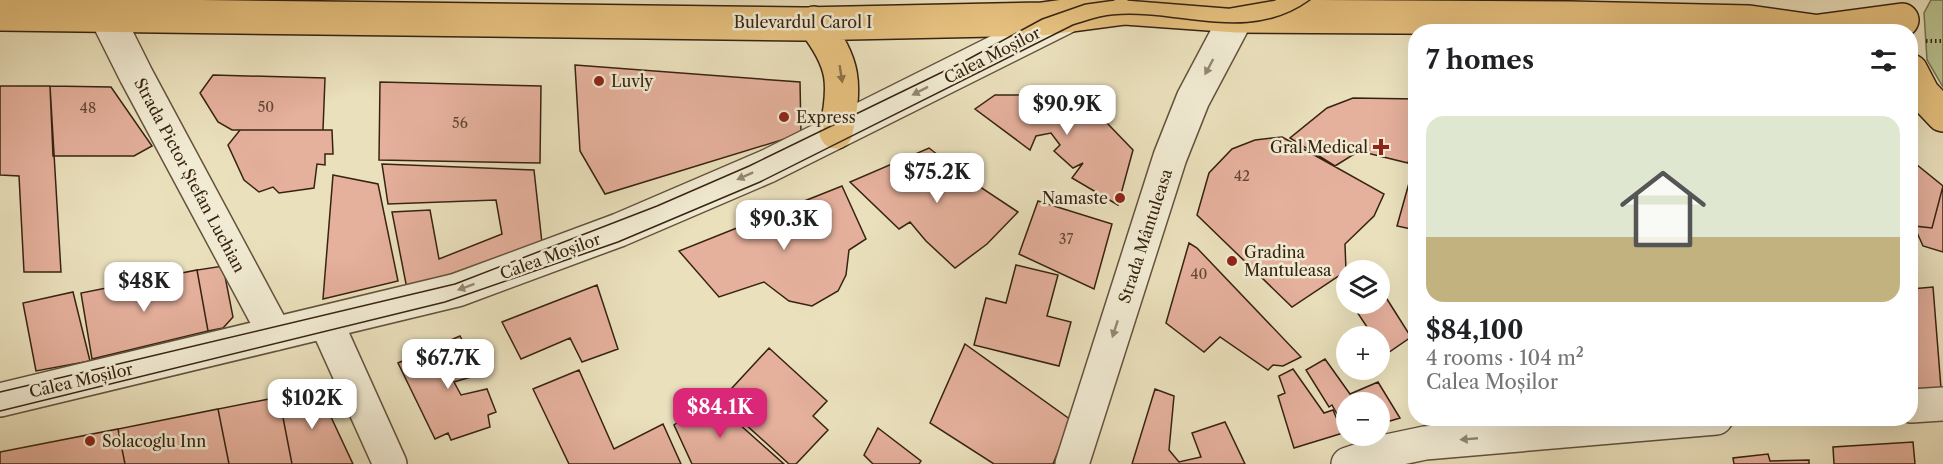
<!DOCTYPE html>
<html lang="en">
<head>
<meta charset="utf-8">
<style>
	:root { --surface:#fff; --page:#f6f6f6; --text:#202124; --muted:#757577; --line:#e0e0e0; --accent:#db2777 }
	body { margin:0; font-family:"Libre Caslon Text",serif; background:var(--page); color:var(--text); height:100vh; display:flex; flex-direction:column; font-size:22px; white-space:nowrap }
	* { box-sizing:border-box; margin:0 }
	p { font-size:20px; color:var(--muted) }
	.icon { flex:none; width:33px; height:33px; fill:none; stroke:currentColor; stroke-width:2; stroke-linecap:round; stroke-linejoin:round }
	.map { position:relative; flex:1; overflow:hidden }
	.drawer { position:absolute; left:1408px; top:24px; width:510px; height:402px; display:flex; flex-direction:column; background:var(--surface); border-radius:24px; box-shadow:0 6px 24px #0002 }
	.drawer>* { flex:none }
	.tools { position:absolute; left:1336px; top:260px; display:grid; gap:12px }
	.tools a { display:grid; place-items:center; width:54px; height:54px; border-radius:50%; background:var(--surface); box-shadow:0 6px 24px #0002; font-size:30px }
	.price { position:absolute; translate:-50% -51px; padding:0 14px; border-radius:12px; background:#fff; color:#222; font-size:20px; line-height:39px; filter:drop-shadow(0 2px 3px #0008) }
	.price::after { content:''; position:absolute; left:50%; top:36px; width:18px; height:14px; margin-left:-9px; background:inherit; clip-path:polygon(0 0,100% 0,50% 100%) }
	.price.active { background:var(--accent); color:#fff }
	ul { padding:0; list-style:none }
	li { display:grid; align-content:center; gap:12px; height:318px; padding:0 18px }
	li+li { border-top:2px solid var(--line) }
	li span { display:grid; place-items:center; height:186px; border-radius:18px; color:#555 }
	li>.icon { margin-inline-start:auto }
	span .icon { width:108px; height:108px; fill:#fffc; stroke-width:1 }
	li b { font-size:26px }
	h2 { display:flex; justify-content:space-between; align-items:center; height:72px; padding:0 18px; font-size:26px }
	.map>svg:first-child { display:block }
</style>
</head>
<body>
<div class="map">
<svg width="1943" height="464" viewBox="0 0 1943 464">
	<rect width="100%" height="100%" fill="#eae0bc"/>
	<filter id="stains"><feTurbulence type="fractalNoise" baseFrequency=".00333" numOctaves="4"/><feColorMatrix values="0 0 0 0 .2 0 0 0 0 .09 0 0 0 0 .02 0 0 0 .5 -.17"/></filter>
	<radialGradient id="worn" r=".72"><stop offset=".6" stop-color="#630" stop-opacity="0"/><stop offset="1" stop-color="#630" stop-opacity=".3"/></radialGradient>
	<path fill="#b9c28f" stroke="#787250" stroke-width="1.5" d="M1931,0H1943V87L1927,60L1924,13Z"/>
	<path fill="#e5b09c" stroke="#372312" stroke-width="1.5" d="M575,65L800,82L801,134L605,194L580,151Z
		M213,75L325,78L323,130H232L218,122L200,93Z
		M380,82L541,86L540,163L379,160Z
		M0,86H50L61,272H24L19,176L0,175Z
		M50,86L111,87L152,146L134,156H53Z
		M995,95H1080L1133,150L1118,205L1072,178L1083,163L1073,168L1054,151L1060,145L1051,133L1036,136L1030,150L975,109Z
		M1353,98L1416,99V133L1408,163L1359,151L1335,166L1290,138L1327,108Z
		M240,130H332L333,154H325V165L317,164L314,188L279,193L273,187L259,192L244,180L228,145Z
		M1282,137L1384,194L1374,216L1345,244L1346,271L1292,307L1197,215L1209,173L1232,149L1255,140Z
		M929,148L974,183L1018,212L987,244L955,268L926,241L910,222L899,229L850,182Z
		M1416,158V230L1397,226Z
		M1911,160L1943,186L1932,228L1914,226L1911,220Z
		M382,164L534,170L542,243L407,289L392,212L430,210L439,259L502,234L496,200L388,204Z
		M333,175L378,184L398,281L323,299Z
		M842,186L866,239L849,250L846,275L838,291L812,306L789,301L764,282L719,297L679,251Z
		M1943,186V252L1923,246L1914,226L1932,228Z
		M1038,201L1112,224L1094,289L1019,254Z
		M1189,243L1197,248L1301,357L1283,366L1273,365L1268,370L1220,337L1204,352L1166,323Z
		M1016,265L1058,275L1047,316L1071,322L1059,366L974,345L986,298L1006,303Z
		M223,266L233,317L223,328L208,331L197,270Z
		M197,270L208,331L92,359L81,293Z
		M597,285L618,349L582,362L570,338L521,359L502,322Z
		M1933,287L1941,388L1911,391V289Z
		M1380,288L1411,337L1385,355L1380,347V336H1373L1351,303H1380Z
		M73,292L90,361L36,371L23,303Z
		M460,336L481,374L454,382L461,395L487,389L496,412L488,415L490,427L451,440L448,433L435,439L398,363Z
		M965,344L1071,420L1053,464H994L930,423Z
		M769,348L827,401L813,416L828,430L796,464H789L720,401Z
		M1325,359L1350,394L1378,382L1400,418L1380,424V402H1347V432L1332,405L1329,407L1306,370Z
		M1293,369L1324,413L1333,410L1343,433L1294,448L1278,396L1285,393L1279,376Z
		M579,370L614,449L663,424L681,464H569L533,389Z
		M316,385L353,464H292L279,397Z
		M1155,389L1174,396L1169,450L1179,462L1201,457L1192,433L1225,422L1245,464H1132Z
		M279,397L292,464H229L218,409Z
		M711,399L784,464H692L674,425Z
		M218,409L229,464H125L118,429Z
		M878,428L921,461L919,464H873L864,455Z
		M118,429L125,464H0V452Z
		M1913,442L1915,464H1834L1833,447Z
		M1768,454L1770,461L1809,460V464H1734L1733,458Z"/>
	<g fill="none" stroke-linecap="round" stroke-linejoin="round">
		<defs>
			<path id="minor" d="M106,15L136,75L275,334
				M326,322L390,464
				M0,400L457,290L619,230L768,166L1066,17
				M1911,406L1943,404
				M1072,464L1170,157L1193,99L1237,16
				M1348,464L1387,451L1425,443L1716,418"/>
			<path id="major" d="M0,14L802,24L1042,19L1125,8L1237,16L1570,18L1749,22L1820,32
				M814,23C845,63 846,84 836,132
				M1820,31L1902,20
				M1911,71L1923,94L1943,115"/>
		</defs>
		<use href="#minor" stroke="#64523c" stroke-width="36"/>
		<use href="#major" stroke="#372312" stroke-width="36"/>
		<path stroke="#372312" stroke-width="4" stroke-dasharray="1.5 3" stroke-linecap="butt" d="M1926,41H1943"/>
		<use href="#minor" stroke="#f1ebd3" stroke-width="33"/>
		<use href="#major" stroke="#e5c07e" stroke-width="33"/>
		<path stroke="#372312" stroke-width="1.5" d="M1128,0L1229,8L1275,0
			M0,392L455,284L657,206L749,166L963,62L1042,19L1085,4L1114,0
			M0,411L445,302L618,242L760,182L1073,25C1086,21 1099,16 1113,15C1180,9 1249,45 1310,0"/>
	</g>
	<defs><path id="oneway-solid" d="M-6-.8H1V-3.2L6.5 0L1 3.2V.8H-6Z" transform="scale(1.5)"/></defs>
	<g fill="#948772">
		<use href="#oneway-solid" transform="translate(1209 67) rotate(118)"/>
		<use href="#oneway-solid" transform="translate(920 91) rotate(153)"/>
		<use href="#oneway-solid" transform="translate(745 176) rotate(156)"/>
		<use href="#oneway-solid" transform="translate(466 287) rotate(160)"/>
		<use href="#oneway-solid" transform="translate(1115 329) rotate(108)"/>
		<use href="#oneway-solid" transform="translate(1469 439) rotate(175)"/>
	</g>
	<use fill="#8e7248" href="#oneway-solid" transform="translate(841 74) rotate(81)"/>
	<g fill="#8f2418" stroke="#f1ebd3" stroke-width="2">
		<circle cx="599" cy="81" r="6"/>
		<circle cx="784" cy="117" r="6"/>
		<path d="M1378 138h6v6h6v6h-6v6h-6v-6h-6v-6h6z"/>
		<circle cx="1120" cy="198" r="6"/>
		<circle cx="1232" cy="261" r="6"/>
		<circle cx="90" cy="441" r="6"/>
	</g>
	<g text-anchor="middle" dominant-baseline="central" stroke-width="5" stroke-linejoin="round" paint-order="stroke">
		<g font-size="14" fill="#624634">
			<text x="266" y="107">50</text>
			<text x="88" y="108">48</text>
			<text x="460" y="123">56</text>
			<text x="1242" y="176">42</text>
			<text x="1066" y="239">37</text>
			<text x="1199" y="274">40</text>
		</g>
		<g font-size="16" fill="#372312" stroke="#f1ebd3">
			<text x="803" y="22">Bulevardul Carol I</text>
			<text transform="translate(992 55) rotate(-27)">Calea Moșilor</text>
			<text transform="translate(190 175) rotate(62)">Strada Pictor Ștefan Luchian</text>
			<text transform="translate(1145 236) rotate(-72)">Strada Mântuleasa</text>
			<text transform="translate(550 256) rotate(-20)">Calea Moșilor</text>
			<text transform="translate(81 380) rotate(-13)">Calea Moșilor</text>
		</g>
		<g font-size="16" fill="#372312" stroke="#f1ebd3" text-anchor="start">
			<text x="611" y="81">Luvly</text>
			<text x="796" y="117">Express</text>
			<text x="1368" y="147" text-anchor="end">Gral Medical</text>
			<text x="1108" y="198" text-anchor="end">Namaste</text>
			<text x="1244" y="252">Gradina<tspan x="1244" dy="18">Mantuleasa</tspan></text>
			<text x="102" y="441">Solacoglu Inn</text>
		</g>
	</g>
	<rect width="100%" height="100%" filter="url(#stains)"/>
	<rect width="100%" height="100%" fill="url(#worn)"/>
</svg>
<div class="tools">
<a><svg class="icon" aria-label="layers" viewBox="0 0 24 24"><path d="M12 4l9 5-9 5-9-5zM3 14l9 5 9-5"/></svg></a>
<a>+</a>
<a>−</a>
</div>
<b class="price" style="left:1067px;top:136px">$90.9K</b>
<b class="price" style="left:937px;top:204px">$75.2K</b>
<b class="price" style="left:784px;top:251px">$90.3K</b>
<b class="price" style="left:144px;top:313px">$48K</b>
<b class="price" style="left:448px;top:390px">$67.7K</b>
<b class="price" style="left:312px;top:430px">$102K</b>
<b class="price active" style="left:720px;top:439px">$84.1K</b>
<section class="drawer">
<h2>7 homes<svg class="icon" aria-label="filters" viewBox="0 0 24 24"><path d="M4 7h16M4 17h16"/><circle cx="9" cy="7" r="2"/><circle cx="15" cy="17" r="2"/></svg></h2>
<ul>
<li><span style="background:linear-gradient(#dfe7d0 65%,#c2b280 0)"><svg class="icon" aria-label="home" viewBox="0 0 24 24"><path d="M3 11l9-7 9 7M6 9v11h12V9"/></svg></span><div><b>$84,100</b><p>4 rooms · 104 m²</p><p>Calea Moșilor</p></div></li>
</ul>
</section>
</div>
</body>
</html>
